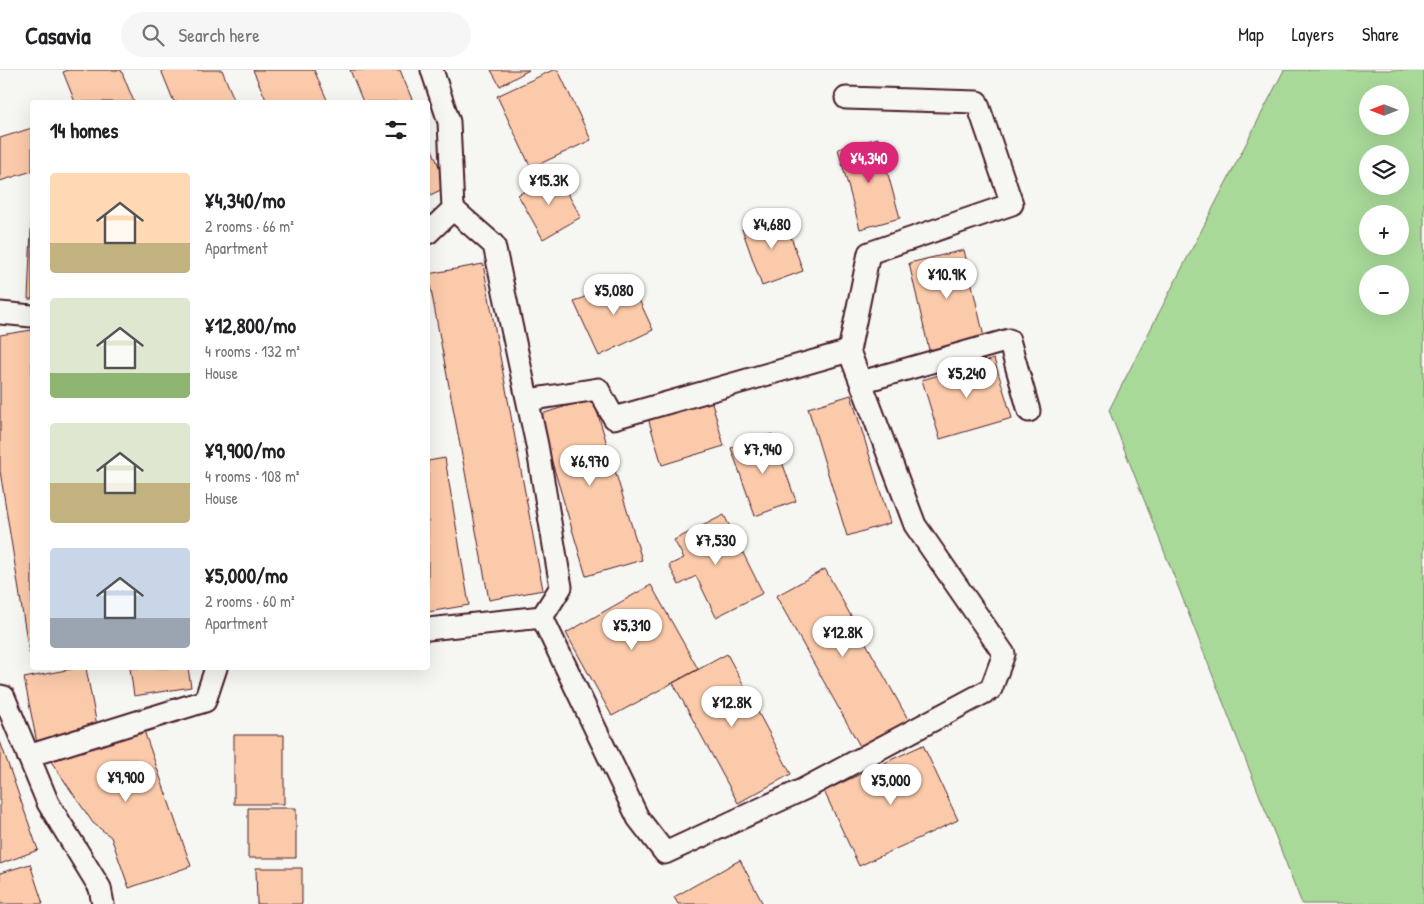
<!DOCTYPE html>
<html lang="en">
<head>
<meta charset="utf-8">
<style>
	:root { --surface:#fff; --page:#f6f6f6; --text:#202124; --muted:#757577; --line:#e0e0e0; --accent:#db2777 }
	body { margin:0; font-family:"Patrick Hand",sans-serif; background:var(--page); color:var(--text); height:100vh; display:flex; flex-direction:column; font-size:19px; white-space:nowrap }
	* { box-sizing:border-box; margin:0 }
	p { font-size:16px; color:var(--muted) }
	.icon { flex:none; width:28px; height:28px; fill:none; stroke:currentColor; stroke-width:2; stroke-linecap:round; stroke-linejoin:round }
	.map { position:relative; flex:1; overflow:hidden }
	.sheet { position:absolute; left:30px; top:30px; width:400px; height:570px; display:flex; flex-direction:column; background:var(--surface); border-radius:5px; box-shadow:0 5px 20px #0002 }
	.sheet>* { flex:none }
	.needle { width:32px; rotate:270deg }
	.tools { position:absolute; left:1359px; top:15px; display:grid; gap:10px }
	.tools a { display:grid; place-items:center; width:50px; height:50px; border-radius:50%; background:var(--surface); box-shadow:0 5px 20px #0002; font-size:25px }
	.price { position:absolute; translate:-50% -42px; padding:0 11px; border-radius:18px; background:#fff; color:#222; font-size:16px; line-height:32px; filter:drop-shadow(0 1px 2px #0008) }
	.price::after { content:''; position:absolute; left:50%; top:30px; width:15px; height:11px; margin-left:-8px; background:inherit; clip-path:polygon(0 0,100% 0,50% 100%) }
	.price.active { background:var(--accent); color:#fff }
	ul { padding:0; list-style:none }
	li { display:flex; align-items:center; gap:15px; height:125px; padding:0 20px }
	li span { display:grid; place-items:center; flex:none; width:140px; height:100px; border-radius:5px; color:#555 }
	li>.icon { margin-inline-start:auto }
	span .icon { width:60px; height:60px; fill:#fffc; stroke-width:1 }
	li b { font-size:21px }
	h2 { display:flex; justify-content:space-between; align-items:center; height:60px; padding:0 20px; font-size:21px }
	header { display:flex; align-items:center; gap:30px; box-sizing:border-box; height:70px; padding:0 25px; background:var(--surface); border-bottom:1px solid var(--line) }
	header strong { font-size:24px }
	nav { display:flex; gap:28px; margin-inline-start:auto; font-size:18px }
	.search { width:350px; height:45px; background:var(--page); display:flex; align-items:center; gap:12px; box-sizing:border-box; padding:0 18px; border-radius:28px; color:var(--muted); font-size:19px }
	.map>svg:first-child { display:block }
</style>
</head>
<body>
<header>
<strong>Casavia</strong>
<div class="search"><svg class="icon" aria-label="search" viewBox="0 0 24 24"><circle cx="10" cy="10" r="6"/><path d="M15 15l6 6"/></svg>Search here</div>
<nav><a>Map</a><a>Layers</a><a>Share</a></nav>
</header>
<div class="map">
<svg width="1424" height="834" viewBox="0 0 1424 834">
	<rect width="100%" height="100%" fill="#f6f6f2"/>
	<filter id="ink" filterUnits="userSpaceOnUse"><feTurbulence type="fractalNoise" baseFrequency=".02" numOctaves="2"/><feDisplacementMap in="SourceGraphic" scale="10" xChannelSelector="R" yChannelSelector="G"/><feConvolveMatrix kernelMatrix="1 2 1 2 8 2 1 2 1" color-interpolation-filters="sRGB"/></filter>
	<g filter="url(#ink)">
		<path fill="#a8d999" stroke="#797c62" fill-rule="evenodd" d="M1284,0H1424V834H1302L1109,340ZM1368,24H1400V56H1368ZM1368,84H1400V116H1368ZM1368,144H1400V176H1368ZM1368,204H1400V236H1368Z"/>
		<path fill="#fbcaaa" stroke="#4a1f2b" d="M68,0H121L134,32H75L63,2Z
			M161,0H222L235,32H174Z
			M253,0H314L328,32H267Z
			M350,0H400L413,32H363Z
			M491,0H529L500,16Z
			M553,0H558L591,70L531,98L497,26Z
			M32,58V101L0,111V68Z
			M878,68L900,148L860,159L838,79Z
			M428,69L447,117L428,126Z
			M556,103L581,147L543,169L518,125Z
			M32,138V229H28Z
			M783,144L803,201L762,216L742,159Z
			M964,180L984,267L929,280L909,193Z
			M483,194L543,520L489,530L428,204Z
			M628,206L653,260L599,286L574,232Z
			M32,260V582L29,583L0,401V265Z
			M994,289L1012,348L940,369L922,310Z
			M851,325L890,453L847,466L808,338Z
			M593,328L642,490L586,506L538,345Z
			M711,329L724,376L662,395L648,348Z
			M772,364L796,431L755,446L731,378Z
			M445,388L469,535L428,542V391Z
			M724,445L763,523L716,547L696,506L679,515L669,495L684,488L674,470Z
			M825,499L909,651L861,678L776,526Z
			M651,515L698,599L612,646L566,563Z
			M727,584L791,704L738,733L673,613Z
			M77,598H86L98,661L37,673L24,608Z
			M130,598H188L191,617L134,626Z
			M142,655L191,796L129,818L111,767L93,753L48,687Z
			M234,665H284V734H234Z
			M0,671L38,780L0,794Z
			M923,675L958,750L859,796L824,721Z
			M248,738H296V788H248Z
			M740,790L763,834H678L674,827Z
			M30,794L43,834H0V803Z
			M256,798H302V834H257Z"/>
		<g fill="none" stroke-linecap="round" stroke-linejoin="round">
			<defs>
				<path id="street" d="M846,28L977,32L1012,134L869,183L849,281
					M428,163L453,139L449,52L432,0
					M0,243L32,246
					M861,312L1009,270L1029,341
					M528,330L598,319L614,348L849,281L915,455L1004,584L991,619L804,719L665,783L638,748L542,547
					M428,559L542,547L561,517L537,375L494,175L453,139
					M0,626L4,627L48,733L100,818L103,834
					M28,686L205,631L216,598"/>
			</defs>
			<use href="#street" stroke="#4a1f2b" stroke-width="25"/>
			<use href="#street" stroke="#f6f6f2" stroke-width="21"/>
		</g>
	</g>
</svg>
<div class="tools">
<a><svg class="needle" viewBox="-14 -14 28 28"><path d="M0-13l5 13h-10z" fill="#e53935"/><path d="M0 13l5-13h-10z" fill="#757577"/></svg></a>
<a><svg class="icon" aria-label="layers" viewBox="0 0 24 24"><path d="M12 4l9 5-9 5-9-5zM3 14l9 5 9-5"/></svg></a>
<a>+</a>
<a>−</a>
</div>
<b class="price active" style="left:869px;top:114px">¥4,340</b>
<b class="price" style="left:549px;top:136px">¥15.3K</b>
<b class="price" style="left:772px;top:180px">¥4,680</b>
<b class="price" style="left:947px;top:230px">¥10.9K</b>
<b class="price" style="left:614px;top:246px">¥5,080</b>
<b class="price" style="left:967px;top:329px">¥5,240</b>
<b class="price" style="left:763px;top:405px">¥7,940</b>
<b class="price" style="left:590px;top:417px">¥6,970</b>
<b class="price" style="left:716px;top:496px">¥7,530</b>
<b class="price" style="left:632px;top:581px">¥5,310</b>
<b class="price" style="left:843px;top:588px">¥12.8K</b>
<b class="price" style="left:732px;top:658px">¥12.8K</b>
<b class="price" style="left:126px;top:733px">¥9,900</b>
<b class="price" style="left:891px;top:736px">¥5,000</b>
<section class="sheet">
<h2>14 homes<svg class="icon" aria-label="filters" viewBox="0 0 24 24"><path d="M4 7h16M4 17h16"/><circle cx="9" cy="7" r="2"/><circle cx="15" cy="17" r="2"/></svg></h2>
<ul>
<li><span style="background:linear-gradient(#ffd9b3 70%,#c2b280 0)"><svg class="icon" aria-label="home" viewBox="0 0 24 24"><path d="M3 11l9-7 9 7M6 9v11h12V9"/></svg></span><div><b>¥4,340/mo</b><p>2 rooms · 66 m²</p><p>Apartment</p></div></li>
<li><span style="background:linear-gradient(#dfe7d0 75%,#8fb573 0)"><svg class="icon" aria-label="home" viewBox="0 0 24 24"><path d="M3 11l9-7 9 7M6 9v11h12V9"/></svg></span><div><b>¥12,800/mo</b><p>4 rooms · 132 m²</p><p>House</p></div></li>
<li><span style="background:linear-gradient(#dfe7d0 60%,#c2b280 0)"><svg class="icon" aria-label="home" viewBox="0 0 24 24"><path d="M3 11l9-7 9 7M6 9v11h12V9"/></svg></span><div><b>¥9,900/mo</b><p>4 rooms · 108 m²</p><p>House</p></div></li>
<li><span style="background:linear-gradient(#c9d6e8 70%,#9aa5b1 0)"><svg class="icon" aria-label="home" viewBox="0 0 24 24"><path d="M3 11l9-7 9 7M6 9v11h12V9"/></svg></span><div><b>¥5,000/mo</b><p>2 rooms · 60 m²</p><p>Apartment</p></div></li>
</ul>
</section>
</div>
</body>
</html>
